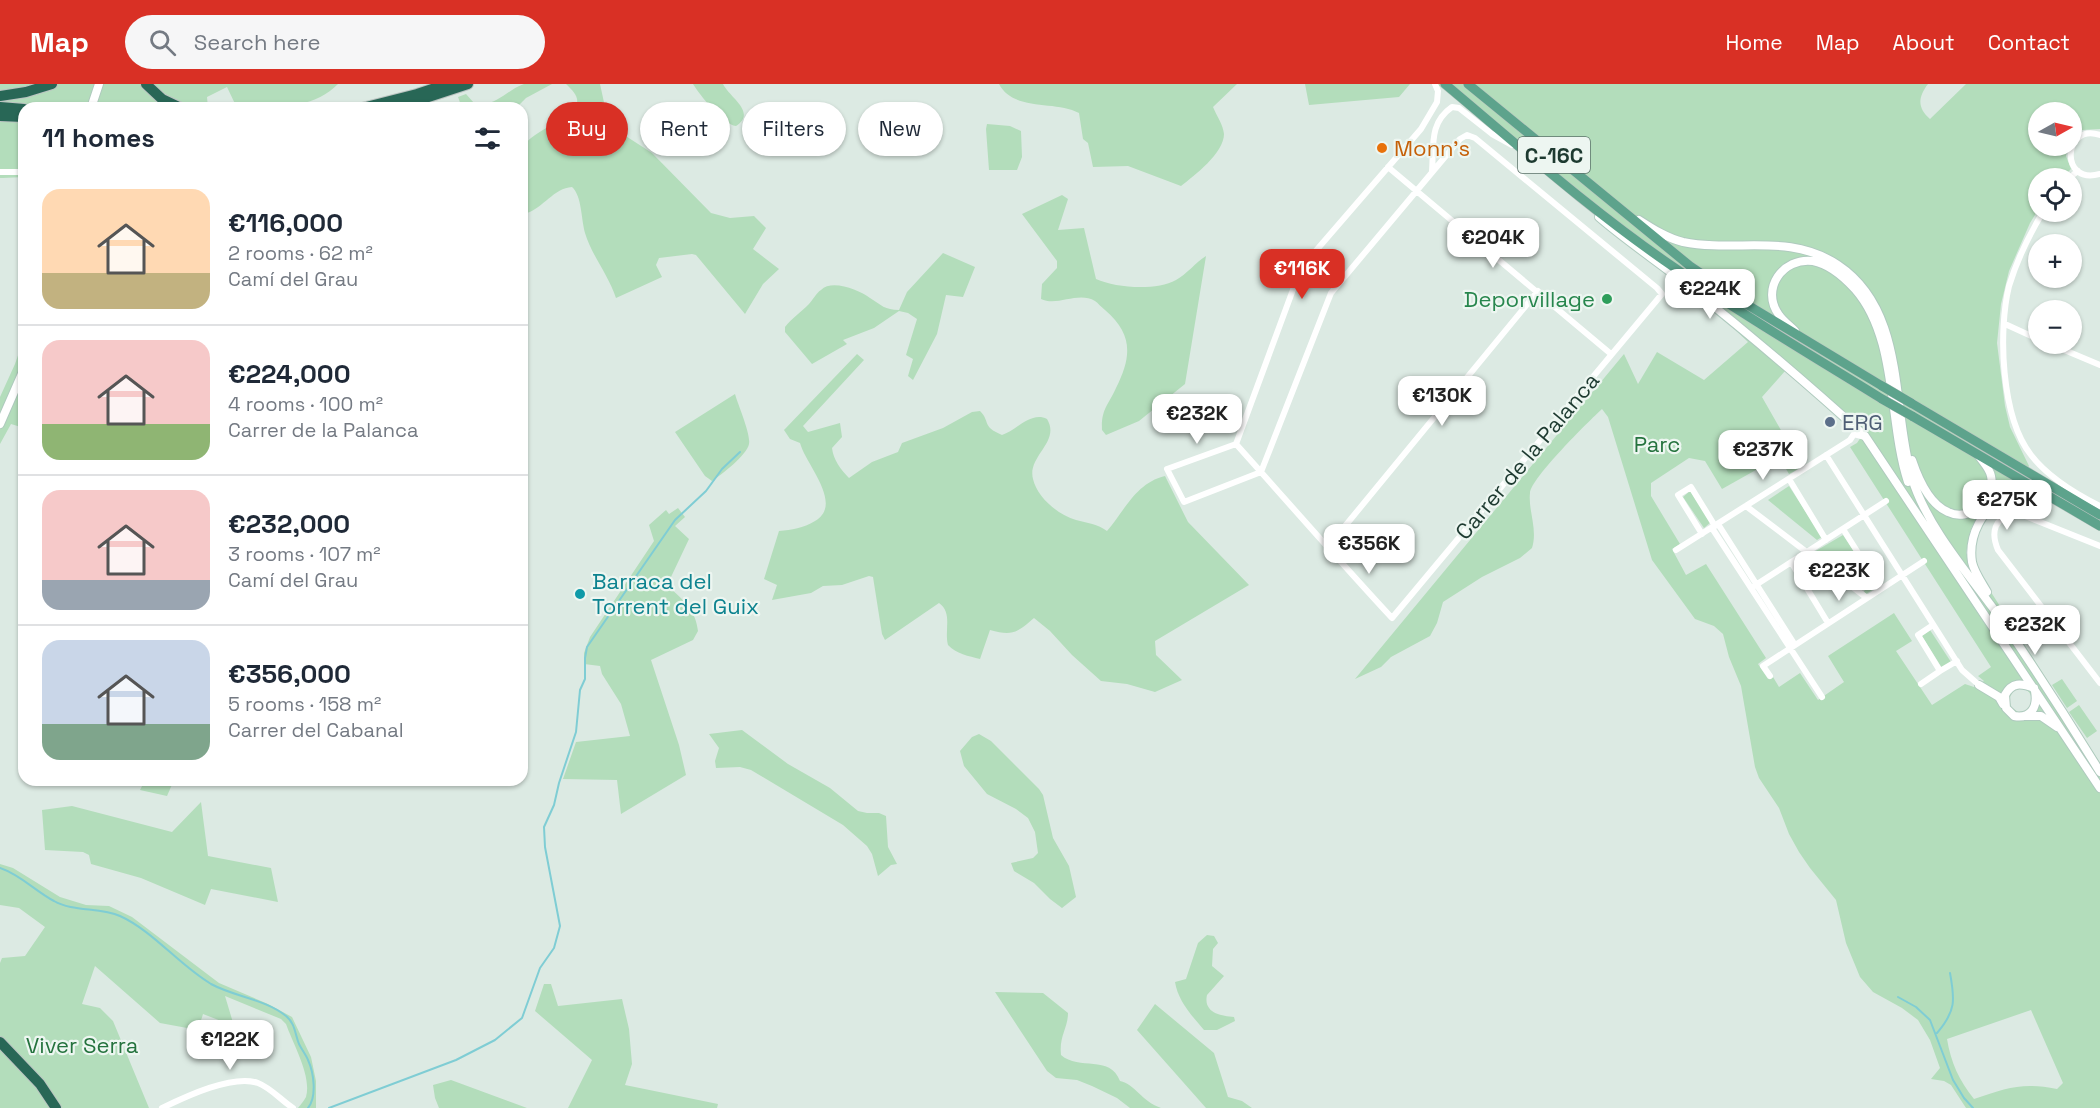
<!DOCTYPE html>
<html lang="en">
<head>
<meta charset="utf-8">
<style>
	:root { --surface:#fff; --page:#f6f6f7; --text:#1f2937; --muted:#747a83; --line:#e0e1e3; --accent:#d93025 }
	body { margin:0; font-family:"Space Grotesk",sans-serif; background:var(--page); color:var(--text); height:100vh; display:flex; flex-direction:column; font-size:22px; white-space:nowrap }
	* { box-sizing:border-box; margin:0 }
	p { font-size:20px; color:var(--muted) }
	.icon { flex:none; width:33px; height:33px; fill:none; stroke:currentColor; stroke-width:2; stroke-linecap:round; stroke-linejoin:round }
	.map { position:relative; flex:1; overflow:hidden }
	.sheet { position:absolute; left:18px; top:18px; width:510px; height:684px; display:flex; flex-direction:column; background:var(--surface); border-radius:18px; box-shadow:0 2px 4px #0004 }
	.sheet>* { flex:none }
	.top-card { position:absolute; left:546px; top:18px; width:570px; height:54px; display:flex; gap:12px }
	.needle { width:39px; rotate:82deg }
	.controls { position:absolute; left:2028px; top:18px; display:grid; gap:12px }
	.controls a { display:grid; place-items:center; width:54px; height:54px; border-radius:50%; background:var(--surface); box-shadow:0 2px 4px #0004; font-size:30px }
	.price { position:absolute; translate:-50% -51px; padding:0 14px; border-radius:12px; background:#fff; color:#222; font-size:20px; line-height:39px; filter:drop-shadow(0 2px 3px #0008) }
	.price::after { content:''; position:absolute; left:50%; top:36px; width:18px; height:14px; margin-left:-9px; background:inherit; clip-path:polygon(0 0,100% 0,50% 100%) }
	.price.current { background:var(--accent); color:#fff }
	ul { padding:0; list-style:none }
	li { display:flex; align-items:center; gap:18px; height:150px; padding:0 24px }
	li+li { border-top:2px solid var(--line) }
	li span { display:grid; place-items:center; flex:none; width:168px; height:120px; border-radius:18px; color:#555 }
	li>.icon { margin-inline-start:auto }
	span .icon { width:72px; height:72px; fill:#fffc; stroke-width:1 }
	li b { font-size:26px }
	h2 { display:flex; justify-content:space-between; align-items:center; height:72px; padding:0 24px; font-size:26px }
	.chip { padding:0 21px; border-radius:27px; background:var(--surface); box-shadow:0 2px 4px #0004; font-size:21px; line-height:54px }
	.chip.current { background:var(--accent); color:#fff }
	header { display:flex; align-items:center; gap:36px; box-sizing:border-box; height:84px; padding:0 30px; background:var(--accent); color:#fff }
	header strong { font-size:28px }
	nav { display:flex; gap:33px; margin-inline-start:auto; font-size:21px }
	.search { width:420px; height:54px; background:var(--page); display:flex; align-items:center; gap:15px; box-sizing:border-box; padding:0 21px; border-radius:33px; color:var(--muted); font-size:22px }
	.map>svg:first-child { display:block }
</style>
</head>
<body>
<header>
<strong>Map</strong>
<div class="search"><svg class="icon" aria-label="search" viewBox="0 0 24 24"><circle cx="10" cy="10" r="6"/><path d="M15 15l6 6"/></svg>Search here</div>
<nav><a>Home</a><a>Map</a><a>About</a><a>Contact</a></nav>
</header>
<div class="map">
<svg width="2100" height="1024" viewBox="0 0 2100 1024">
	<rect width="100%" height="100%" fill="#dceae3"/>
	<path fill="#b3ddbb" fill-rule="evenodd" d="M0,0H338C313,26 271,24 237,24L227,3L207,13L208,24H24V93L3,94H0Z
		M524,0H552L526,14L516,24H462L458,13L466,10L474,19C496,24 506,6 524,0Z
		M566,0H600L605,23L611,38L618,47L652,69L711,129L730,134L754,132L766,144L753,165L779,185L763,200L745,230L696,171L692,170L659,174L656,181L662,193L616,214C608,190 592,172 585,149C581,135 582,112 572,103C554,104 543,124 527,129L522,122C522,109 519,72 524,62C532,46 581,32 577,15C576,9 570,4 566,0Z
		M693,0H723C730,14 757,28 736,42C723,41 700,11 693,0Z
		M999,0H1237L1213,23C1217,33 1223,40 1224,50C1224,69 1194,92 1181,102L1128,82L1093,83L1088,59L1083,55L1079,29C1055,16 1014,28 999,0Z
		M1305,0H1410L1399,13L1309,21Z
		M1437,0H1928C1918,13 1917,24 1930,35L1966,0H2100V45L2082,46L2072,55V28H2038V62H2068L2066,72L2071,85L2062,94H2038V126L2030,139L2009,187L2001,220L1997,259L2005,322L2010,343L2029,382L2011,407L1994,415L1977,433L1971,445L1966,469L2100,679V1024H1966L1951,1001L1944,997L1931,995L1940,984L1930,956L1918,936L1902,924L1873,908L1860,893L1846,859L1836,816L1810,784L1799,768L1789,750L1779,724L1759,694L1755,683L1741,602L1729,573L1723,550L1714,542L1695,535L1652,476L1608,333L1602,325C1589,337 1531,394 1530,409C1528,427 1538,445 1532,464L1520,474L1482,493L1443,518L1437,539L1430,552L1391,573L1381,583L1355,595L1624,270L1638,300L1657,268L1704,296L1748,258L1723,234ZM1785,287L1861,353L1857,359L1850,363L1991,583L1978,592L1984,597L1974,603L1965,600L1932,621L1896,567L1912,557L1894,529L1828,572L1844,598L1818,616L1800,589L1779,603L1773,593L1768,595L1758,580L1766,574L1706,480L1686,491L1672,465L1680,460L1651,412V399L1689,374L1705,377L1722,405L1779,373L1789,390L1802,383L1762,313ZM2022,604C2031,607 2032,612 2032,620L2026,627L2018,628L2011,623L2009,615L2013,607ZM2031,926L2063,999L2057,1005C2022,998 2007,1004 1974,1015C1959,996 1951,979 1947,955Z
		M987,40L1010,42L1021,47L1022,73L1017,86H989L986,45Z
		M1062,111L1068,115L1058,146L1084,144L1096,195C1116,204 1156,207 1176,196C1187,190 1195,179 1206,172L1185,300L1139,337L1106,351L1102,346C1101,325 1108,322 1116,304C1132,272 1133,250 1105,226C1101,223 1098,219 1095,217C1078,207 1057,223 1041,215L1042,200L1057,184V177L1022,130Z
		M943,169L975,183L963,213L946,211L937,250L913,296L908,292L913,275L906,271L917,235L908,229L899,227L874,244L843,256L847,260L812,280L785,248V243C792,234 801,228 809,220C813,216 816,209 821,206C832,195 859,206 870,214C881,221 885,226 899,226L907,208Z
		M24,254V344L11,340L0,360V313L15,280Z
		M857,270L864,276L803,342L808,348L840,339L842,353L832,364C833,375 841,386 849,394L872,378L898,368L902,359L943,344L972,328L980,327C991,338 981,342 1002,351C1017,346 1031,327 1047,335C1061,358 1027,372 1033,395C1037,413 1058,431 1076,436C1087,439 1098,440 1107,447C1125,426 1136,399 1165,392L1188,438L1249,501L1155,557L1156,571L1182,596L1155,608L1127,600L1101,597L1072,571L1050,547L1034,534C1017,549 1012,552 990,546L980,575C969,572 956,570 948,561C944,546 953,529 939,519L885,556L882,550L873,493L869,492L842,501L823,502L811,509L772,516L777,501L764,495L779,447C792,446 803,444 815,437C844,420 806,381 800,359L790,355L784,346Z
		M735,310C738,321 751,350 749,360C747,371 721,391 712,397L705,392L675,348Z
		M1789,402L1822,453L1817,456L1768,416Z
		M1690,407L1711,438L1704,444L1683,413Z
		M678,424L685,433L675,442L689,455L671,493V505C685,517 696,528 698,547L693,556L651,576L679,661L686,691L621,730L617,696L563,695L576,658L630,652L621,620L602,590L600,582L584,580V569L590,553L654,457L649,441L666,426L669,430Z
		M1843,451L1855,469L1850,473L1858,485L1864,482L1877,503L1866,510L1864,508L1865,505L1861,501L1859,504L1814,468Z
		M1930,546L1951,578L1942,584L1922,552Z
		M2062,595L2077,617L2067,624L2052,601Z
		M2079,621L2097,647L2087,654L2069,628Z
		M742,646L788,680L830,704L858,727L867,729H879L886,732L888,763L897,780L891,781L878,792L872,770L867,762L843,741L751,686L740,683L716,684L715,677L719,664L709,650Z
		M979,650L991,657L1039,705L1043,711L1053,754L1069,782L1076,813L1062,824L1050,815L1034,799L1014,787L1011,779L1033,774L1038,769L1035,748L1028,734L1016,725L987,710L964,682L960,667L972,653Z
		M145,696H174L167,712L140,706Z
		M201,718L208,772L271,784L278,818L211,805L205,821L141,794L91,780L89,771L83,768L45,766L42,726L72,722L172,748Z
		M0,780L13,784L60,813L86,821L109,822L132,833L219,899L268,920L292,933L311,973L316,997V1024H298C301,1020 304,1017 306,1013C312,992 293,960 286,940L281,935L225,912L234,942L203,930L198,946L160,939L95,882L82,920L100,924L113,937L149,1024H0V879L2,874L25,872L45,843L19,824L0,821Z
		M1207,851L1214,852L1218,859L1213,865L1212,882L1224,892L1207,911C1203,929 1221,932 1234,933L1235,937L1217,946H1204C1192,932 1178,917 1175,898L1186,895L1198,859Z
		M544,900H551L558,922L622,915L629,945L632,980L625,1001L718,1020L717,1024H568L592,976L535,927Z
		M995,908L1043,909L1068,929C1068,944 1059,952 1061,971C1079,987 1110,970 1120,997C1135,1000 1141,1017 1161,1024H1130L1117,1014L1092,1002L1077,996L1056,994L1047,987Z
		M1155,920L1214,969L1228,1013L1242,1017L1252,1024H1206L1137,946Z
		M451,996L527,1024H439L435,1014L433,1001Z"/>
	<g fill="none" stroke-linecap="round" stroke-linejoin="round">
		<path stroke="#7fcdd4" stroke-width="2" d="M0,784C21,791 35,807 54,817C73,828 100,823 120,832C153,847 179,881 211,900C235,913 265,915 286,932C295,939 295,950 299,960C302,966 306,971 308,976C314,989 317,1013 308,1024
			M1898,913L1916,923L1930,936L1953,996L1964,1014L1973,1024
			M1937,949C1956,927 1955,916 1950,889
			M329,1024L456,976L495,956L522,934L540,884L554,864L560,842L545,763L544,743L554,721L559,699L576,648L580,606L585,595V574L587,563L675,436L706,407L722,385L740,368"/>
		<defs>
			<path id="secondary" d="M91,24L99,0
				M1599,133C1628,158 1660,179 1690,203C1750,251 1808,300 1865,352L2100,704
				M1639,136C1653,145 1667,154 1683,158C1737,169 1788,148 1838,181C1907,227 1891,324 1912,394C1927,444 1971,493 2001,535C2035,585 2068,636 2100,688
				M1795,247C1790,242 1783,237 1779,231C1760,205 1783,173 1813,177C1829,180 1844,193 1855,205C1898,254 1888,337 1908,398
				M0,340L24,285
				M1912,376C1918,394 1929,420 1948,428C1970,439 1996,415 1991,392C1990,385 1983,378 1979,372
				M1987,508C1982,499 1974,488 1972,478C1968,452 1982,424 2007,412C2020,406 2036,411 2048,414
				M1979,601L1999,613L2003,620
				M2034,604C2021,599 2012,598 2005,611L2006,624L2014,632C2031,635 2038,623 2035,607
				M2026,632H2041L2057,643"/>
			<path id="primary" d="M1445,0C1520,63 1594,129 1675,184C1742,231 1813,272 1882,315
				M1468,0L1690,182L1746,220L1882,302
				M1911,319L2100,431
				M1912,332L2100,442"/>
			<path id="highway" d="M146,0L162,15L181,24
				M0,12L26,8L52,0
				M404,21L468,0
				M0,23L24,25
				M362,24L417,10L447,0
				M0,32L24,33
				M0,958L40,1000L56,1024"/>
		</defs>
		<use href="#secondary" stroke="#afcabe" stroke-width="10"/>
		<use href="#primary" stroke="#bbc4c1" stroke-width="10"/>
		<use href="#highway" stroke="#bbc4c1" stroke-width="12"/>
		<path stroke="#fff" stroke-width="6" d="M2100,51C2063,38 2059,102 2100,90
			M1388,83L1611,270
			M1432,87C1434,61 1429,39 1452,23L1459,24L1492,50L1512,61
			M0,88H24
			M2069,94L2078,87
			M2043,128C2029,151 2017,176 2009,202C1998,247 2001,333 2031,371C2048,393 2076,410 2100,422
			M2005,240L2038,255
			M2050,260L2100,281
			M1236,360C1288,418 1339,477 1392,534L1662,210L1657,204L1475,54L1467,51L1460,55L1331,209L1261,388L1184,418L1167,385L1236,360L1301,184L1421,45L1437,18L1438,7L1435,0
			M1826,371L1962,586L1979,601
			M1789,395L1826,456
			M1746,422L1867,514
			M1718,440L1795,561
			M1712,444L1822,613
			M1843,445L1881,505
			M1702,450L1678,411L1691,403L1715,442
			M2100,462L2013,427C1995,436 1990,447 1998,466L2100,599
			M1327,464L1538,207
			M1676,466L1850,356L1854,350L1865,353
			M1791,478L1828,539
			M1751,504L1886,417
			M1933,541L1918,551L1940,587L1957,577
			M1770,592L1763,582L1924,477
			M1921,600L1940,587
			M162,1024C185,1013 233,990 258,999C271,1004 282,1017 293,1024"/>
		<use href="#secondary" stroke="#fff" stroke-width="8"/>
		<use href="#primary" stroke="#5da38c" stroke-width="9"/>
		<use href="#highway" stroke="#286756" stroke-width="10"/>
		<defs>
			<path id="primary-bridge" d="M1882,302L1911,319
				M1882,315L1912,332"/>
		</defs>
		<use href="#primary-bridge" stroke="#bbc4c1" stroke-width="10" stroke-linecap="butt"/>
		<use href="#primary-bridge" stroke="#5da38c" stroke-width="9"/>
	</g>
	<circle fill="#e8710a" stroke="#edf6f1" stroke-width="2" cx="1382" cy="64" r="6"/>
	<circle fill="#2e9e5b" stroke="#edf6f1" stroke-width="2" cx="1607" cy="215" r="6"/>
	<circle fill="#5c6f8a" stroke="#edf6f1" stroke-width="2" cx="1830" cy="338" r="6"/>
	<circle fill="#0f9aa8" stroke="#edf6f1" stroke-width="2" cx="580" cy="510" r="6"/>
	<g text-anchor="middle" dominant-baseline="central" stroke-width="4.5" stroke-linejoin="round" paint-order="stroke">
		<rect fill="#edf6f1" stroke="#5b726a" stroke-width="1.5" x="1518" y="53" width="72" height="36" rx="4.5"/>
		<g font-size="21" font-weight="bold" fill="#1d3a30">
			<text x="1554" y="71">C-16C</text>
		</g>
		<g font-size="22" fill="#c56008" stroke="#edf6f1" text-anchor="start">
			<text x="1394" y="64">Monn's</text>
		</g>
		<g font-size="22" fill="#27864d" stroke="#edf6f1" text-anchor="end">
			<text x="1595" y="215">Deporvillage</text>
		</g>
		<g font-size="22" fill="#4e5e75" stroke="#edf6f1" text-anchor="start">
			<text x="1842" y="338">ERG</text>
		</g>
		<g font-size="22" fill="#25733e" stroke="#edf6f1">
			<text x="1657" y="360">Parc</text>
			<text x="82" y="961">Viver Serra</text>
		</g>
		<g font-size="22" fill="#1d3a30" stroke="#edf6f1">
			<text transform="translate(1527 372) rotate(-50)">Carrer de la Palanca</text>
		</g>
		<g font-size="22" fill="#0d838f" stroke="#edf6f1" text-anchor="start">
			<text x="592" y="497">Barraca del<tspan x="592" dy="25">Torrent del Guix</tspan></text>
		</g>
	</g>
</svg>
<div class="controls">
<a><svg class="needle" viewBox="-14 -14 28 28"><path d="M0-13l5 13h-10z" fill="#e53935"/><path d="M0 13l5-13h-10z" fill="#747a83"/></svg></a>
<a><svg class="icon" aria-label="locate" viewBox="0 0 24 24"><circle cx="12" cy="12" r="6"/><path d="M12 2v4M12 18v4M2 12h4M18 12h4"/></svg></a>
<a>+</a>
<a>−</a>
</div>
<b class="price" style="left:1493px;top:185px">€204K</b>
<b class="price current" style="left:1302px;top:216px">€116K</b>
<b class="price" style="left:1710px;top:236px">€224K</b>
<b class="price" style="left:1442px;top:343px">€130K</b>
<b class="price" style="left:1197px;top:361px">€232K</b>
<b class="price" style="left:1763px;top:397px">€237K</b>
<b class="price" style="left:2007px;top:447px">€275K</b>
<b class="price" style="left:1369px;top:491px">€356K</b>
<b class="price" style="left:1839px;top:518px">€223K</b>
<b class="price" style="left:2035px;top:572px">€232K</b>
<b class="price" style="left:230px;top:987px">€122K</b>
<div class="top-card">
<a class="chip current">Buy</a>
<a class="chip">Rent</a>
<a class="chip">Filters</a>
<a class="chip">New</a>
</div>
<section class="sheet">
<h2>11 homes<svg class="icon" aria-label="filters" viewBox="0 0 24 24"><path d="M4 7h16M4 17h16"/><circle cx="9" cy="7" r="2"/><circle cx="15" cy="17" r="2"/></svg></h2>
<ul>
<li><span style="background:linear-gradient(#ffd9b3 70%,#c2b280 0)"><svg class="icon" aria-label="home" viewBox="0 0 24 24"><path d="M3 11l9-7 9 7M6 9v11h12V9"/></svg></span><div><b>€116,000</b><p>2 rooms · 62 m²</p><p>Camí del Grau</p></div></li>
<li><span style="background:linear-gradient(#f6c9c9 70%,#8fb573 0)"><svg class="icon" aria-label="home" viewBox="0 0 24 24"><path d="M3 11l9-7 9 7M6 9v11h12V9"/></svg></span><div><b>€224,000</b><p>4 rooms · 100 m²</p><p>Carrer de la Palanca</p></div></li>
<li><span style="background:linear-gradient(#f6c9c9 75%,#9aa5b1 0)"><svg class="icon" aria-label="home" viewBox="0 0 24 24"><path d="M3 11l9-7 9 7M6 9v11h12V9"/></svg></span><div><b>€232,000</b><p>3 rooms · 107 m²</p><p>Camí del Grau</p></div></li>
<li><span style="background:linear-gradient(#c9d6e8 70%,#7fa58c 0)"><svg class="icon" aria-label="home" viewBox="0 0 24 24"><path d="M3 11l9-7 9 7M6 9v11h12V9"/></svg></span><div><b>€356,000</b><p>5 rooms · 158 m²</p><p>Carrer del Cabanal</p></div></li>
</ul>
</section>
</div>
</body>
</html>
